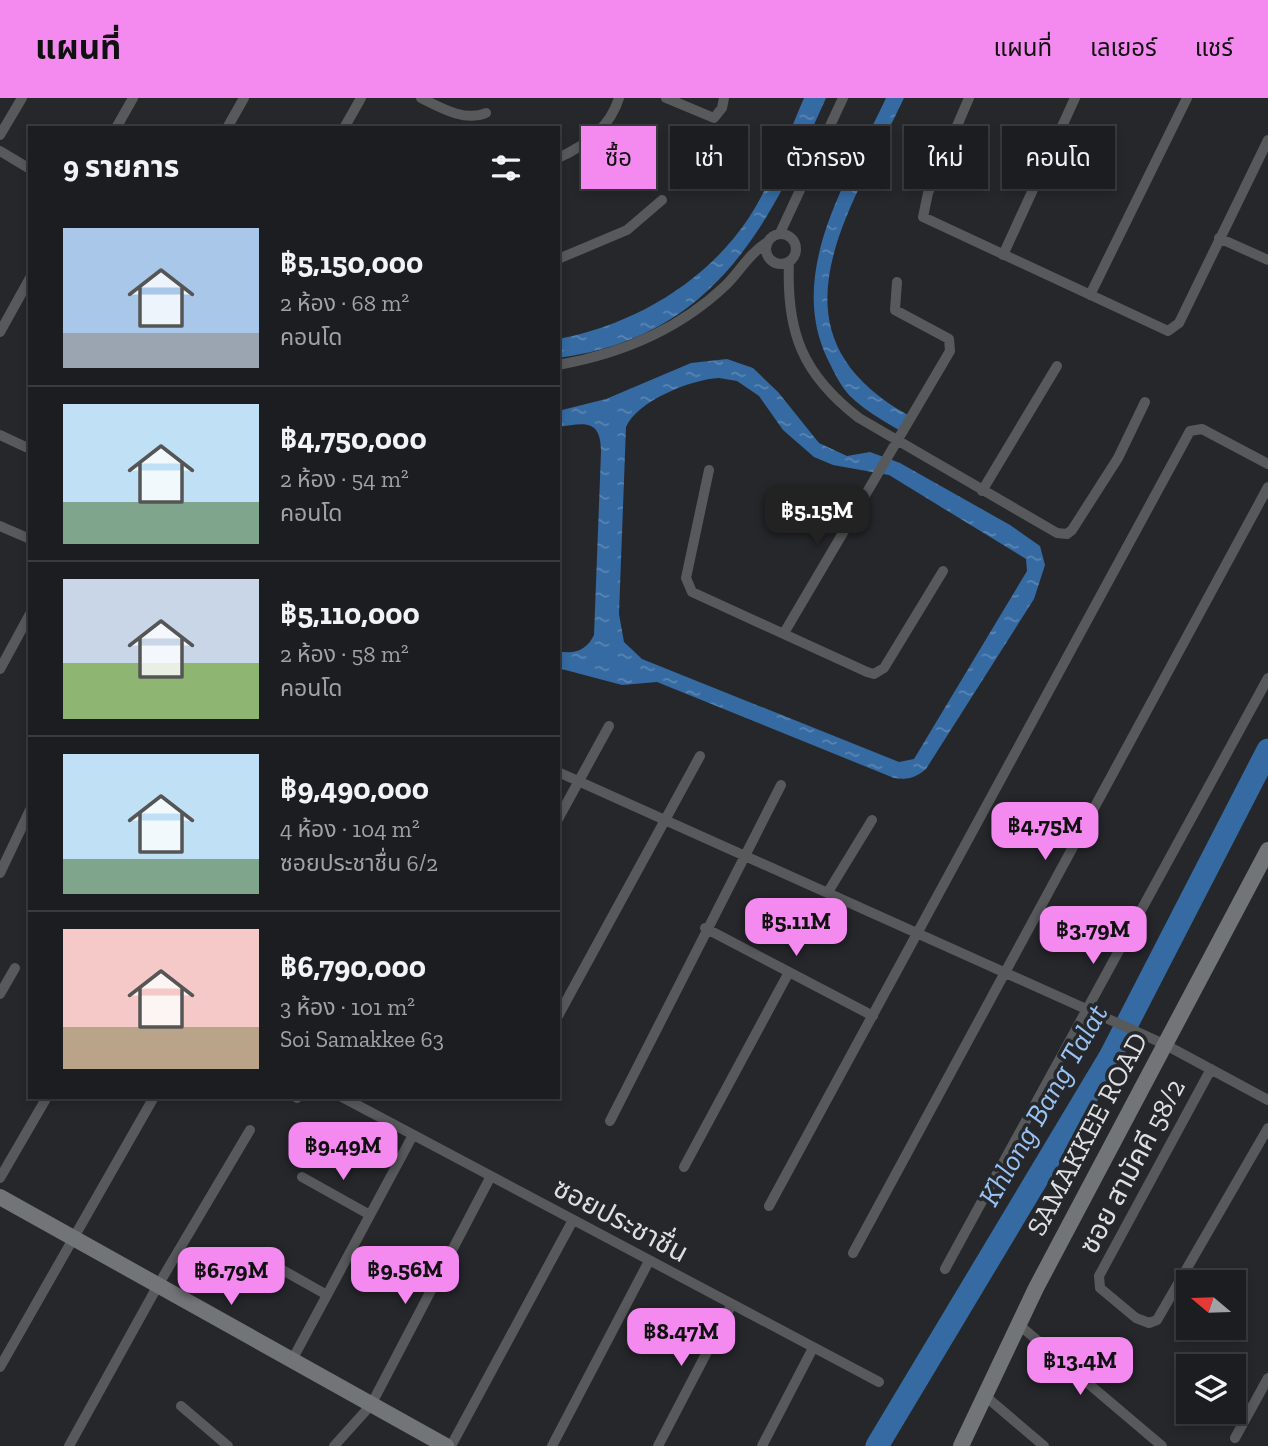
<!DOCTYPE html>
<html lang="th">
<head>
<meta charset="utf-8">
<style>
	:root { --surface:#1c1d20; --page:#292a2d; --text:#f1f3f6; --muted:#a0a2a5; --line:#3a3b3e; --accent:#f489f0 }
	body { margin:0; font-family:"Zilla Slab","Noto Sans Thai",serif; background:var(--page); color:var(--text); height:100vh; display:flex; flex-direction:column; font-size:26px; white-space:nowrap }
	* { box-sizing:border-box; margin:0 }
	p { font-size:23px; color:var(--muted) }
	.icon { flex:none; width:38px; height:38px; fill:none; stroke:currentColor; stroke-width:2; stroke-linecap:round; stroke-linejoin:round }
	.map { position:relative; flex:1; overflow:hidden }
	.side { position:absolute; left:28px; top:28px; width:532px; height:973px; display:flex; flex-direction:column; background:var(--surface); border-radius:0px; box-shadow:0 4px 10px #0003,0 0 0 2px var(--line) }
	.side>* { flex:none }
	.guide { position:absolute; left:581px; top:28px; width:581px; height:63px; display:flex; gap:14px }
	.needle { width:46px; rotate:289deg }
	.controls { position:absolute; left:1176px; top:1172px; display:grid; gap:14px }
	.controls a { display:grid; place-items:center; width:70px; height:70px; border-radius:0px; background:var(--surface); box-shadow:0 4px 10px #0003,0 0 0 2px var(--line); font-size:35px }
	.price { position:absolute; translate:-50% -60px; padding:0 16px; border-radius:14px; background:var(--accent); color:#111; font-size:23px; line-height:46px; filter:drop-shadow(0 2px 4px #0008) }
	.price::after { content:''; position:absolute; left:50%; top:42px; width:21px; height:16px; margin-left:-10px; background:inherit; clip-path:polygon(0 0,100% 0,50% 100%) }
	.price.selected { background:#222; color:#fff }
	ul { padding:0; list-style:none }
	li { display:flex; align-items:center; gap:21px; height:175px; padding:0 35px }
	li+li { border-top:2px solid var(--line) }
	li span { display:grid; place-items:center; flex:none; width:196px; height:140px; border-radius:0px; color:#555 }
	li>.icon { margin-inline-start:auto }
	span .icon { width:84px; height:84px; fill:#fffc; stroke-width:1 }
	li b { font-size:30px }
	h2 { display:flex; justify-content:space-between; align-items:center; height:84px; padding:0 35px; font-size:30px }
	.chip { padding:0 24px; border-radius:0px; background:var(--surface); box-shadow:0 4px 10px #0003,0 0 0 2px var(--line); font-size:24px; line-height:63px }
	.chip.selected { background:var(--accent); color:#111 }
	header { display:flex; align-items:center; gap:42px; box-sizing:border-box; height:98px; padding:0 35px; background:var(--accent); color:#111 }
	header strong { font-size:33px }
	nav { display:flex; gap:38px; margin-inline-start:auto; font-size:24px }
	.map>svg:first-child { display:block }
</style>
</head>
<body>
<header>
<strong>แผนที่</strong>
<nav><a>แผนที่</a><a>เลเยอร์</a><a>แชร์</a></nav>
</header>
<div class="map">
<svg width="1268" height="1348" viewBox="0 0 1268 1348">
	<defs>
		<pattern id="water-ripples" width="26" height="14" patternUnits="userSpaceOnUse" patternTransform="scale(1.75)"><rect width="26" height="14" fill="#356aa2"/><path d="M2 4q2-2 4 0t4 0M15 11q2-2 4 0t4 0" fill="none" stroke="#5b86b3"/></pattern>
	</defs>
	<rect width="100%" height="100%" fill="#26272b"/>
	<path fill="url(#water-ripples)" fill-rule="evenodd" d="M804,0H826C768,129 715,239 558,260V241C633,227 705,185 748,121C772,85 787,39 804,0Z
		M886,0H904C851,112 760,234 908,317L899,332C882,322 864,312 850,298C841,289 834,274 828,262C785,174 849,80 886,0Z
		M727,261L753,270L778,294L819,345L847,358L870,354L900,365L1010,427L1040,448L1045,467L1034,501L926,671C915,680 908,682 894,680L657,584L622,587L558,570V553C574,557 587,552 594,537L601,354C601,320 584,325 558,329V313L606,301L691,265ZM719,280L737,283L759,298L783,332L814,359L833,367L889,377L1026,461L1027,473L914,661L899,664L642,561L624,544L619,516L626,329C637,303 692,281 719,280Z"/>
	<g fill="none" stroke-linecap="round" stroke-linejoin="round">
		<path stroke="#356aa2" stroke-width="23" d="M877,1348L1110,959L1268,652"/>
		<path stroke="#57595b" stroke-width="10" d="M421,0C441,10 465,24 486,15
			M666,0L714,20L722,10L724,0
			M969,0L928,95L923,119L1168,233L1179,225L1268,42
			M116,30L133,0
			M227,30L244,0
			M344,30L361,0
			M0,37L22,0
			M0,53L30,71
			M558,60C585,48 610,29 619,0
			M780,135L843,0
			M766 151a15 15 0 1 1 30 0a15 15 0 1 1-30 0Z
			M1219,140L1268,162
			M1003,157L1075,0
			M558,161L627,132L662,102
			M789,164C786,235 803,277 859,320L1057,435L1067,436L1072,432L1118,360L1145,304
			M1090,197L1187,0
			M0,234L30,180
			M558,267C620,256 680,231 726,187C740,173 749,156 766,145
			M0,337L30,351
			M709,372L686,480L692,494L867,574L874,576L884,570L943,473
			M982,393L1057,268
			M0,428L30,441
			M784,535L950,253L949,241L895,212L897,184
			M0,571L30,516
			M558,674L1164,946L1268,1002
			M558,721L609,628
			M0,775L30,712
			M828,794L872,722
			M705,830L873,918
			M0,896L15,870
			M558,918L700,658
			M1211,971L1099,1178L1100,1190L1136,1220L1149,1225L1157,1222L1268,1030
			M342,999L879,1284
			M297,1000V999
			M610,1023L781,687
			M684,1069L789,874
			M302,1079L370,1117
			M0,1080L47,999
			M769,1108L1190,333L1202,331L1268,366
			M853,1155L1268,389
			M270,1165L327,1197
			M945,1171L1268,580
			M1018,1226L1162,1348
			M291,1264L413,1037
			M0,1269L154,999
			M984,1297L1044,1348
			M181,1308L228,1348
			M1235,1340L1268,1280
			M69,1348L157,1189L250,1032
			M334,1348L371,1307L491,1078
			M451,1348L573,1122
			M552,1348L649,1163
			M658,1348L732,1206
			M762,1348L813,1250"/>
		<path stroke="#717577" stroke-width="16" d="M0,1099L446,1348
			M961,1348L1036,1190L1268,752"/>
	</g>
	<g text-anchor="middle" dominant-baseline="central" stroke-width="7" stroke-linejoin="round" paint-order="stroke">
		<g font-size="28" fill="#dedfe2" stroke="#26272b">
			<text transform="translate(1087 1036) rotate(-62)">SAMAKKEE ROAD</text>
			<text transform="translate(1132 1068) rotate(-62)">ซอย สามัคคี 58/2</text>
			<text transform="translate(621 1122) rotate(28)">ซอยประชาชื่น</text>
		</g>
		<g font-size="30" font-style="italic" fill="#98c3f2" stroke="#26272b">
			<text transform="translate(1043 1007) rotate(-60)">Khlong Bang Talat</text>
		</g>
	</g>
</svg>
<div class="controls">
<a><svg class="needle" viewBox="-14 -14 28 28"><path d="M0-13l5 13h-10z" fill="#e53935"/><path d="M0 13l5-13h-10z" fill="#a0a2a5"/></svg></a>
<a><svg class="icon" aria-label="layers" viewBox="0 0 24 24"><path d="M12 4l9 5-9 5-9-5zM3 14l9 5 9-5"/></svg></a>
</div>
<b class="price selected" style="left:817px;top:449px">฿5.15M</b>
<b class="price" style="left:1045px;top:764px">฿4.75M</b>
<b class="price" style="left:796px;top:860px">฿5.11M</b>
<b class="price" style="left:1093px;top:868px">฿3.79M</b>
<b class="price" style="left:343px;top:1084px">฿9.49M</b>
<b class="price" style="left:405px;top:1208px">฿9.56M</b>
<b class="price" style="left:231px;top:1209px">฿6.79M</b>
<b class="price" style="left:681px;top:1270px">฿8.47M</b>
<b class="price" style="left:1080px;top:1299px">฿13.4M</b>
<div class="guide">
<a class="chip selected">ซื้อ</a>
<a class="chip">เช่า</a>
<a class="chip">ตัวกรอง</a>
<a class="chip">ใหม่</a>
<a class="chip">คอนโด</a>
</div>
<section class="side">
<h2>9 รายการ<svg class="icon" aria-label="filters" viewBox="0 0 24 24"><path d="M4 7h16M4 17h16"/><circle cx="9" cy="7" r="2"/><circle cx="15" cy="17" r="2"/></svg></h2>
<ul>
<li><span style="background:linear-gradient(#a9c7e8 75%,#9aa5b1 0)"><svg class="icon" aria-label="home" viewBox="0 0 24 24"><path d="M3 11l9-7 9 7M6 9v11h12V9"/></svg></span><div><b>฿5,150,000</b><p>2 ห้อง · 68 m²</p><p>คอนโด</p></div></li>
<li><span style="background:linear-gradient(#bfe0f5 70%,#7fa58c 0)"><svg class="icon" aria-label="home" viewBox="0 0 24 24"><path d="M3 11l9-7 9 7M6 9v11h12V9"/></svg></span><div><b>฿4,750,000</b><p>2 ห้อง · 54 m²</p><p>คอนโด</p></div></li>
<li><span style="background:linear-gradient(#c9d6e8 60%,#8fb573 0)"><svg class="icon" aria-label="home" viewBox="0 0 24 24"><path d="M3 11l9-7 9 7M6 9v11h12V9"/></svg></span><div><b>฿5,110,000</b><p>2 ห้อง · 58 m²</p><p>คอนโด</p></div></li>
<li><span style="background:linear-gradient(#bfe0f5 75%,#7fa58c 0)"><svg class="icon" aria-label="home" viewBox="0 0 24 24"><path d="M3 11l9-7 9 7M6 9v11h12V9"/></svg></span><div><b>฿9,490,000</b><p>4 ห้อง · 104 m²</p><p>ซอยประชาชื่น 6/2</p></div></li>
<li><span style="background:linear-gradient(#f6c9c9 70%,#b9a48a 0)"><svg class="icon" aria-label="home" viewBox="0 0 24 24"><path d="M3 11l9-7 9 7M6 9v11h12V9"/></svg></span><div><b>฿6,790,000</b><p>3 ห้อง · 101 m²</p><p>Soi Samakkee 63</p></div></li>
</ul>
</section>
</div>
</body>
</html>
